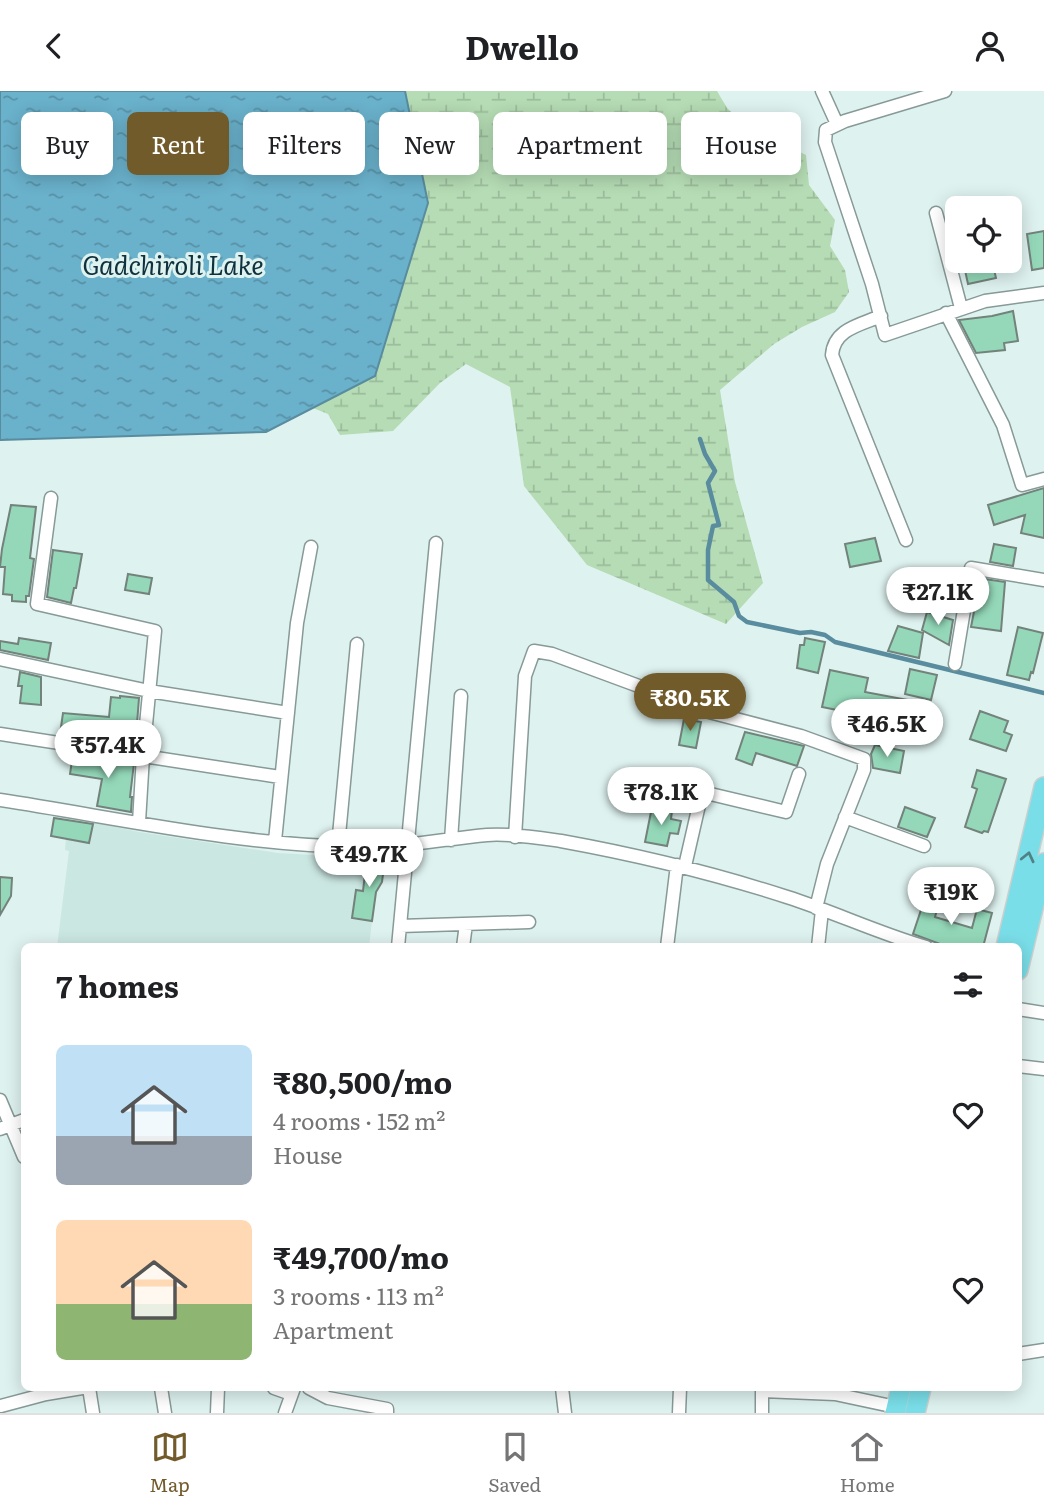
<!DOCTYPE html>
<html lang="en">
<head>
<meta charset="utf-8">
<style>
	:root { --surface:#fff; --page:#f6f6f6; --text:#202124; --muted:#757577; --line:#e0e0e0; --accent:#725b2b }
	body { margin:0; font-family:Literata,serif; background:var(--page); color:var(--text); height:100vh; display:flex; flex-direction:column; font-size:26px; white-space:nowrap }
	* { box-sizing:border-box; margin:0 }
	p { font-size:23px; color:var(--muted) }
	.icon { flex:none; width:38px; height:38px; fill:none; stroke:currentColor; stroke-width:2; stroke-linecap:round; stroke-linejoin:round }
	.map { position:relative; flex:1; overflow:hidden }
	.panel { position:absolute; left:21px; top:852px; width:1001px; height:448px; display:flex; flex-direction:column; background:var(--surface); border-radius:10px; box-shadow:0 4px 18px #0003 }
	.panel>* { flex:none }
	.banner { position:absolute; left:21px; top:21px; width:1003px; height:63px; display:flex; gap:14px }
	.buttons { position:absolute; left:945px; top:105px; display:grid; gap:14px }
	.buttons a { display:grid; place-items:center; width:77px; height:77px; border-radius:10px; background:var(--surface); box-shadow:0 4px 18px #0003; font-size:35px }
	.price { position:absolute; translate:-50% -60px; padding:0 16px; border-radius:24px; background:#fff; color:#222; font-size:23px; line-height:46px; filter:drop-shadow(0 2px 4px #0008) }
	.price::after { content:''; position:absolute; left:50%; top:42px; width:21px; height:16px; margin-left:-10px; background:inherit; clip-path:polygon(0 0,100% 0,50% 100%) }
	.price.active { background:var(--accent); color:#fff }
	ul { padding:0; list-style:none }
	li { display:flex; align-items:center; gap:21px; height:175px; padding:0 35px }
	li span { display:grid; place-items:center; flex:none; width:196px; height:140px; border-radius:10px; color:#555 }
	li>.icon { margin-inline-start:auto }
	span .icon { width:84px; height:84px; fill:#fffc; stroke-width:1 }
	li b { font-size:30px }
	h2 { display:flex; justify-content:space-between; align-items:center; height:84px; padding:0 35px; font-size:30px }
	.chip { padding:0 24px; border-radius:10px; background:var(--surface); box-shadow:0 4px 18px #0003; font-size:24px; line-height:63px }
	.chip.active { background:var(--accent); color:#fff }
	header { display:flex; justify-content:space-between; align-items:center; height:91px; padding:0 35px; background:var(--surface); font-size:32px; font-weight:700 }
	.tabs { display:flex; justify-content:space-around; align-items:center; height:98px; border-top:2px solid var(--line); background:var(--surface); font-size:19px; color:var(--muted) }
	.tabs a { display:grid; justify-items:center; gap:4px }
	.tabs .active { color:var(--accent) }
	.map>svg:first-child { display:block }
</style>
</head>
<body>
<header><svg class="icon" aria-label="back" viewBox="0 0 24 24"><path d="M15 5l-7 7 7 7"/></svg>Dwello<svg class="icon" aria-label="person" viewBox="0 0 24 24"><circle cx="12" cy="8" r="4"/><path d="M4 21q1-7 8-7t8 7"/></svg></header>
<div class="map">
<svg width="1044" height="1322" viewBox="0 0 1044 1322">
	<defs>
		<pattern id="wetland-marsh" width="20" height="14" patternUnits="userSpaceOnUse" patternTransform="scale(1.75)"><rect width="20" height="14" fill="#b5dcb4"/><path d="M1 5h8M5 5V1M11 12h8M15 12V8" fill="none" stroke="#9cbd9b"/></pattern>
		<pattern id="water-ripples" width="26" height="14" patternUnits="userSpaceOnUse" patternTransform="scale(1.75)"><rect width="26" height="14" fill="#6ab1cb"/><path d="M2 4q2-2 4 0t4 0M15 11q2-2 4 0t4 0" fill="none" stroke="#5891a6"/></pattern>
	</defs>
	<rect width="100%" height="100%" fill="#def2ef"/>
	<path fill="#cbe7e2" d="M55,723L139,741L278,762L385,768L382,791L376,795L369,856H57L69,760L65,759L66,748L51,745Z"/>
	<path fill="url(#wetland-marsh)" d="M405,0H717L727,17L746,35L806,64L809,94L835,129L830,155L845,179L849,201L835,221L802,236L774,253L720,299L735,391L763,492L726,533L587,474L524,395L510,296L466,273L440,292L393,340L340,344L328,323L313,317L375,285L428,112Z"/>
	<path fill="url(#water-ripples)" stroke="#588c9e" stroke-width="2" d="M0,0H405L428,112L375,285L266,341L0,349Z"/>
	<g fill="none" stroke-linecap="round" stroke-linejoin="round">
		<path stroke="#588c9e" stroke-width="4.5" d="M700,348L705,363L715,380L708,392L719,434L713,435L708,459V489L734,511L739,525L747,531L800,542L811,541L825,544L835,551L1044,602"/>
	</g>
	<path fill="#94d8b9" stroke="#73837b" stroke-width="2" d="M1044,140V177L1032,179L1027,143Z
		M963,170H992L996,187L968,193Z
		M1013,220L1018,250L1004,252L1005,259L976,262L959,229L992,225Z
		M1044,397V447L1021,442L1025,424L994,434L988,414Z
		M11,414L36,416L30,467L34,468L29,505H26V511L12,510V504L3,503L5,476H0L2,458Z
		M875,447L881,470L850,476L845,453Z
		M994,453L1016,457L1013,475L990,471Z
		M53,459L82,463L76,497H74L71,512L47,506Z
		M128,483L152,487L149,503L125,499Z
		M985,488L1005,491L1001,540L971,536L980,490L985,491Z
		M927,521L953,529L949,554L922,539Z
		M898,535L923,542L919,567L888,560Z
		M1018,536L1043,542L1033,582L1031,581L1029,589L1007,584Z
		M19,547L51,552L48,569L0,559V550L18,553Z
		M805,547L825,551L818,582L797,577L800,554H804Z
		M910,578L937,584L931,609L905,603Z
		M830,579L868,587L865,601L908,609L905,625L900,624L898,636L874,632L877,615L855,609L852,622L822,616Z
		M20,581L41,586V614L20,612L22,595H18Z
		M120,605L139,607L136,645L131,644L129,654L60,643L63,622L109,626L111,606L120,607Z
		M980,620L1008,630L1004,641L1012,644L1006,660L970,648Z
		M684,628L701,631L696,657L679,654Z
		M745,641L804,655L797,675L756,662L752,674L736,668Z
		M875,654L904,660L900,682L873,677L871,663Z
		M73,663L134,672L130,706H132L131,721L97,715L102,688L70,683Z
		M977,679L1006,688L988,741L984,740L982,742L965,736L977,698L972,696Z
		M652,716L672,720L671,728L681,730L678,743L670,742L667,755L645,751Z
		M905,716L935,727L927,746L898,736Z
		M54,727L93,733L89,752L51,745Z
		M367,765L385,768L382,791L376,801L372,830L352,827L356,799L363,800Z
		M0,786L12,787L11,805L0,824Z
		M926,804L940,808L935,826L972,837L977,818L992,822L983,856H948L913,843Z"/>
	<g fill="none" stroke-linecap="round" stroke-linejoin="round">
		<defs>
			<path id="minor" d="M822,0L837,33
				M945,0L845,30L826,39L825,51L872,193L885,244L985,210L1044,202
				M936,122L961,217
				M946,222L1003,334L1022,394L1044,388
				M881,225C860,234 834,238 832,264L906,449
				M51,407L37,513L155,540L143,665L139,731
				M0,568L149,600L288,622
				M955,573L971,477L1044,489
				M0,643L280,686
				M0,709C118,727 237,754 356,756C401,757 443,748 487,744C509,742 540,747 561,750C638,764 713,782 787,806C834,821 878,842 926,856
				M845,726L924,755
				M515,746L525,585L534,560L552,563L709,621L801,645L864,668V679L827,773L816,817
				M451,749L461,605
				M275,750L297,532L311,456
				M338,755L357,553
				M685,775L702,701L786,721L799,683
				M400,835L529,831
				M398,856L436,452
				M463,856L466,833
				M667,856L677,774
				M818,856L822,819
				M1018,918L1044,922
				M1018,975L1044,978
				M0,1009L24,1066
				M0,1038L24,1029
				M1018,1263L1044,1259
				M89,1297L93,1322
				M161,1297L165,1322
				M274,1297L291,1303
				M309,1297L328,1307L387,1318V1322
				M562,1297L565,1322
				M1,1315L46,1303L82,1297
				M217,1322L218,1297
				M285,1322L294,1297
				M679,1322L680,1297
				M762,1322V1300L835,1303L896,1316"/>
			<path id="trunk" d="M1006,856L1044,696
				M1018,879L1044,772
				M895,1322L901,1297
				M915,1322L921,1297"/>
		</defs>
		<use href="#minor" stroke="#879a97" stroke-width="15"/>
		<use href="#trunk" stroke="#cdcfce" stroke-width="22"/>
		<use href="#minor" stroke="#fff" stroke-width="12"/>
		<use href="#trunk" stroke="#7adee8" stroke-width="19"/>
	</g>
	<defs><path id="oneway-chevron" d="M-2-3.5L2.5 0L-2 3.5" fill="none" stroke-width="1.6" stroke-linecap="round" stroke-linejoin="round" transform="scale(1.75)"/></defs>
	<use stroke="#508185" href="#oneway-chevron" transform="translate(1028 766) rotate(-77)"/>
	<g text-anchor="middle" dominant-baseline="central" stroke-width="6" stroke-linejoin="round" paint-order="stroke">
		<g font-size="26" font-style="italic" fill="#0f313d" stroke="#def2ef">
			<text x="173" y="172">Gadchiroli Lake</text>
		</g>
	</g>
</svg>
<div class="buttons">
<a><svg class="icon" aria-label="locate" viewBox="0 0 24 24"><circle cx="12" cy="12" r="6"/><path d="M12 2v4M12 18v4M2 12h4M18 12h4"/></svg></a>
</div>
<b class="price" style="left:938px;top:536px">₹27.1K</b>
<b class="price active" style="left:690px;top:642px">₹80.5K</b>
<b class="price" style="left:887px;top:668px">₹46.5K</b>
<b class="price" style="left:108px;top:689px">₹57.4K</b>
<b class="price" style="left:661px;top:736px">₹78.1K</b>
<b class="price" style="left:369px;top:798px">₹49.7K</b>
<b class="price" style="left:951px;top:836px">₹19K</b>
<div class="banner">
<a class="chip">Buy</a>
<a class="chip active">Rent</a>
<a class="chip">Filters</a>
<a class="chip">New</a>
<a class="chip">Apartment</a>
<a class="chip">House</a>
</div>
<section class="panel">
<h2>7 homes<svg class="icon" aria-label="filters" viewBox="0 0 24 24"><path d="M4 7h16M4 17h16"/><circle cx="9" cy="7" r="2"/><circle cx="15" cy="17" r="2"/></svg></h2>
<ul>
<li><span style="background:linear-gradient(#bfe0f5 65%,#9aa5b1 0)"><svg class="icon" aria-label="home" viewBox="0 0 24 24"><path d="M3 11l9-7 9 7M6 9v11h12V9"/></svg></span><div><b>₹80,500/mo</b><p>4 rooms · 152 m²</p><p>House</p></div><svg class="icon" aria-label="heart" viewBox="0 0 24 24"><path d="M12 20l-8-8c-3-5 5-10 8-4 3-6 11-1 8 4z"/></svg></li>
<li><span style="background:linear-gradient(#ffd9b3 60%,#8fb573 0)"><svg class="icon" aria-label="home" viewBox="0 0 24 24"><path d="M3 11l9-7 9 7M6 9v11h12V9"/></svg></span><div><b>₹49,700/mo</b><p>3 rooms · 113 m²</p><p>Apartment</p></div><svg class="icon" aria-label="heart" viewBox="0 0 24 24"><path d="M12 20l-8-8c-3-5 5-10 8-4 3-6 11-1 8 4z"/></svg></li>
</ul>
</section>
</div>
<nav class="tabs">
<a class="active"><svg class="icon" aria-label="map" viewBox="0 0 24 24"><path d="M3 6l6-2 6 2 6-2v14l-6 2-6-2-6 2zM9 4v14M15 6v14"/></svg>Map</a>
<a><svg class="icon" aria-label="saved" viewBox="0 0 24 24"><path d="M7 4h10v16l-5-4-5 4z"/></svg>Saved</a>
<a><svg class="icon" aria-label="home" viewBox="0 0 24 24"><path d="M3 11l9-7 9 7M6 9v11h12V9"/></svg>Home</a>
</nav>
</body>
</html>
